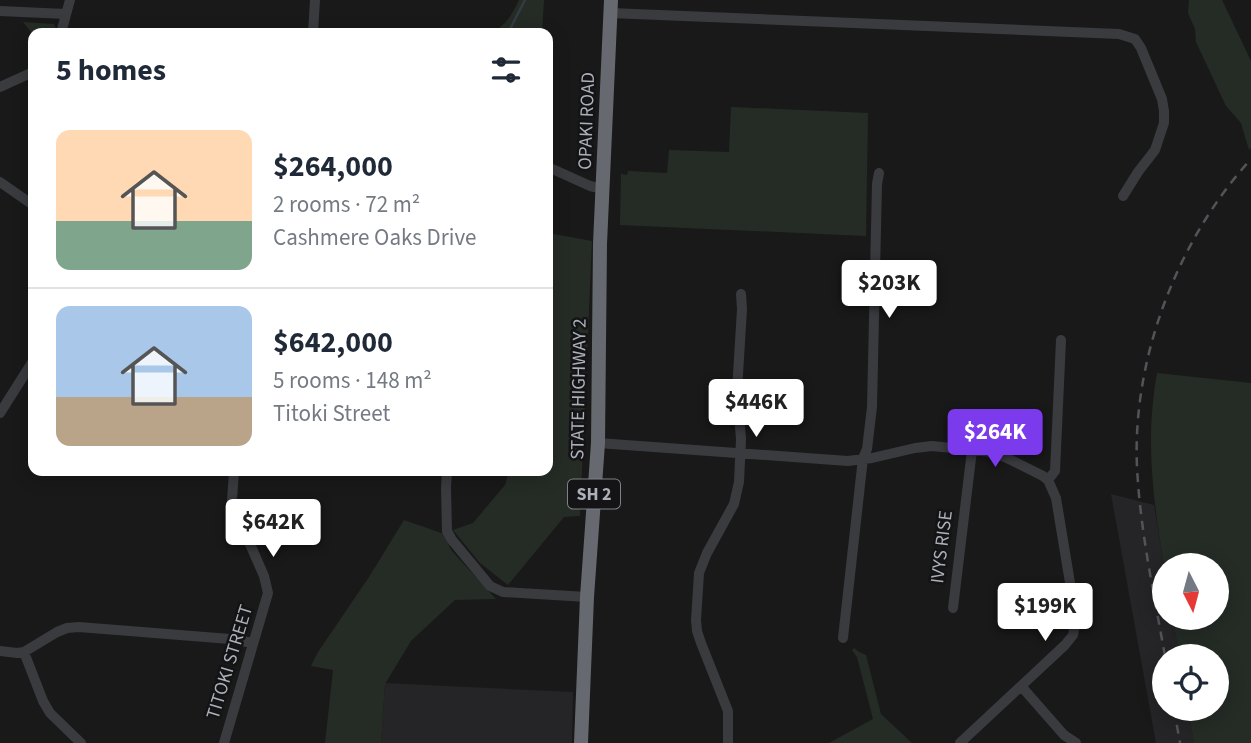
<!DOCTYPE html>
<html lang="en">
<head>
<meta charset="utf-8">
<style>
	:root { --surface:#fff; --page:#f2f2f3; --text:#1f2937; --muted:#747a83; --line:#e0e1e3; --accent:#7c3aed }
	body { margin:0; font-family:"Source Sans 3",sans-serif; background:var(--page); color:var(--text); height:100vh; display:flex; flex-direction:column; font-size:26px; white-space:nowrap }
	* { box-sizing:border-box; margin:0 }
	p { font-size:23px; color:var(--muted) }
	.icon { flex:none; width:38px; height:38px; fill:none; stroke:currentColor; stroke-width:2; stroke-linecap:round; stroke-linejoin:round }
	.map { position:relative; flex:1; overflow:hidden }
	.side { position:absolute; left:28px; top:28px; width:525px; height:448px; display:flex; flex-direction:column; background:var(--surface); border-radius:14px; box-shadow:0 4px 18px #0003 }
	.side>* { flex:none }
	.needle { width:46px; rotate:174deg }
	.buttons { position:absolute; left:1152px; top:553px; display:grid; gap:14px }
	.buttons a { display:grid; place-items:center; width:77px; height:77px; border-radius:50%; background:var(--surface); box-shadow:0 4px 18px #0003; font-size:35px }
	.price { position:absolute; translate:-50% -60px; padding:0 16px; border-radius:7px; background:#fff; color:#222; font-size:23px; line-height:46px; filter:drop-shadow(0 2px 4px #0008) }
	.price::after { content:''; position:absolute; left:50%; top:42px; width:21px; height:16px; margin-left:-10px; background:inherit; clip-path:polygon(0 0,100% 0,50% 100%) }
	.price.current { background:var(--accent); color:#fff }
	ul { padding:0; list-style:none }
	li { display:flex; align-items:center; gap:21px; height:175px; padding:0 28px }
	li+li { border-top:2px solid var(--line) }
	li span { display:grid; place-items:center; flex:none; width:196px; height:140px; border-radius:14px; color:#555 }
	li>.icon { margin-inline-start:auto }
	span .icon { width:84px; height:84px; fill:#fffc; stroke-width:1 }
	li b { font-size:30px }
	h2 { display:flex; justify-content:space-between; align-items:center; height:84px; padding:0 28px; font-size:30px }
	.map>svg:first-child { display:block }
</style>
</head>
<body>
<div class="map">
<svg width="1251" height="743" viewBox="0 0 1251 743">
	<rect width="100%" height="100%" fill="#19191a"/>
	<path fill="#252527" d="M1111,494L1154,505L1164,565V618H1173L1179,656H1164V709H1188L1194,743H1156Z
		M385,683L573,692L572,743H381Z"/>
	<path fill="#252c26" d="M519,0H544L542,33H491C506,25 512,15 519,0Z
		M1189,0H1222L1251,61V148L1249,150L1241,123L1226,106L1196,42L1195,29L1188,13Z
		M23,22L54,24L57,31L56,33H33V65L29,69L31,32Z
		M731,107L868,113L866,236L620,225L621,174L627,175L628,171L667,173L669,150L729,152Z
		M548,233L592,241L580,516L564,517L508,585L480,563L453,530L473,523L505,485L509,471H548Z
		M1157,373L1251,383V743H1194L1188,709H1216V656H1179L1173,618H1216V565H1164C1153,499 1145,440 1157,373Z
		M404,520L444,534L451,550L496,599L455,600L411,641L385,684L381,743H325L333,670L311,666L318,652L369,577Z
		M854,648L859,652L866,655L881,714L912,743H829L873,719L857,657L852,650Z"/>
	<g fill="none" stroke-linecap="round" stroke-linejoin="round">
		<path stroke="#333b42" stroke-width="2.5" d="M508,33L525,0"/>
		<path stroke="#3a3b3f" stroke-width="10" d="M0,11L66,14
			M610,13L1119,34L1135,39L1141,48L1162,99L1164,111V123L1155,150L1138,172L1123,196
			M61,33L70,0
			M313,33L315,0
			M0,87L33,72
			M548,167L590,186L604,189
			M0,182L33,205
			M0,413L33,361
			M598,443L848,461L872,458L915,448L932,446L992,452L1007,458L1043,476L1048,480L1056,498L1076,619L1073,635L1065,645L960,743
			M447,471L446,488L447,531L452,540L490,586L503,592L587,597
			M1048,480L1055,471L1061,340
			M953,608L972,450
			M843,638L863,458L867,449L872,407L877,184L879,173
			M0,651L17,653L24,652L57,632L67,628L79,627L230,639L253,643
			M24,652L43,701L50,713L81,743
			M1021,686L1064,735L1076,743
			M224,743L268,593L264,576L235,510L232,500L234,471
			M728,743V711L701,643L697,631L696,620L699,573L707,553L734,504L739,482L741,439L737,391L742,309L741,294"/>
		<path stroke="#66696f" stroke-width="14" d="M581,743L587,597L598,443L600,244L611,0"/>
		<path stroke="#53545a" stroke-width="2.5" stroke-dasharray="9 7" stroke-linecap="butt" d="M1165,656C1154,594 1140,530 1137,467C1132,358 1178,239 1251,159
			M1174,709L1180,743"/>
	</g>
	<g text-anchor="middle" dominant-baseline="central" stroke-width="5" stroke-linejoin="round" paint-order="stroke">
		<rect fill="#141315" stroke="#7e8188" stroke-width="2" x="568" y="479.5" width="52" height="29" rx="5"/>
		<g font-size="18" font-weight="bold" fill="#acb0b9">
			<text x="594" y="494">SH 2</text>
		</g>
		<g font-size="19" fill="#acb0b9" stroke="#141315">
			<text transform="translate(587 121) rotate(-88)">OPAKI ROAD</text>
			<text transform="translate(579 389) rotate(-89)">STATE HIGHWAY 2</text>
			<text transform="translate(942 547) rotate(-83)">IVYS RISE</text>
			<text transform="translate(230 662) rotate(-73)">TITOKI STREET</text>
		</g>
	</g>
</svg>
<div class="buttons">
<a><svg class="needle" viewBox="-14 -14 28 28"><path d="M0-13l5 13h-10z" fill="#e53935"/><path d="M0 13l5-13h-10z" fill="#747a83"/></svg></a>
<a><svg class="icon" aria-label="locate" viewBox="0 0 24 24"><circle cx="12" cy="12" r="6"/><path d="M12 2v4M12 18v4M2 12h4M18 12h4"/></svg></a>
</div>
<b class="price" style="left:889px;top:320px">$203K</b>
<b class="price" style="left:756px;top:439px">$446K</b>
<b class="price current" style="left:995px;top:469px">$264K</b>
<b class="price" style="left:273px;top:559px">$642K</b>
<b class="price" style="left:1045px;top:643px">$199K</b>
<section class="side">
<h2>5 homes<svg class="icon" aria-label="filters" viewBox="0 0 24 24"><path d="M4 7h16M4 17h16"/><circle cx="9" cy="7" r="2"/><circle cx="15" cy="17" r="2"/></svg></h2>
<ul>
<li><span style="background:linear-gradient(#ffd9b3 65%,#7fa58c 0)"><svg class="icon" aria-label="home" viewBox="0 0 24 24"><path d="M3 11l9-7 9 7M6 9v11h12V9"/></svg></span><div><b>$264,000</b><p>2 rooms · 72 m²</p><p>Cashmere Oaks Drive</p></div></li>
<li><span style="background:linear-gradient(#a9c7e8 65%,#b9a48a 0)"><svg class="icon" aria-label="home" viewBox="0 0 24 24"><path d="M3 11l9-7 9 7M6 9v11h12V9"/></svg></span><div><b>$642,000</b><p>5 rooms · 148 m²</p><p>Titoki Street</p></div></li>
</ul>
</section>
</div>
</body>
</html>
